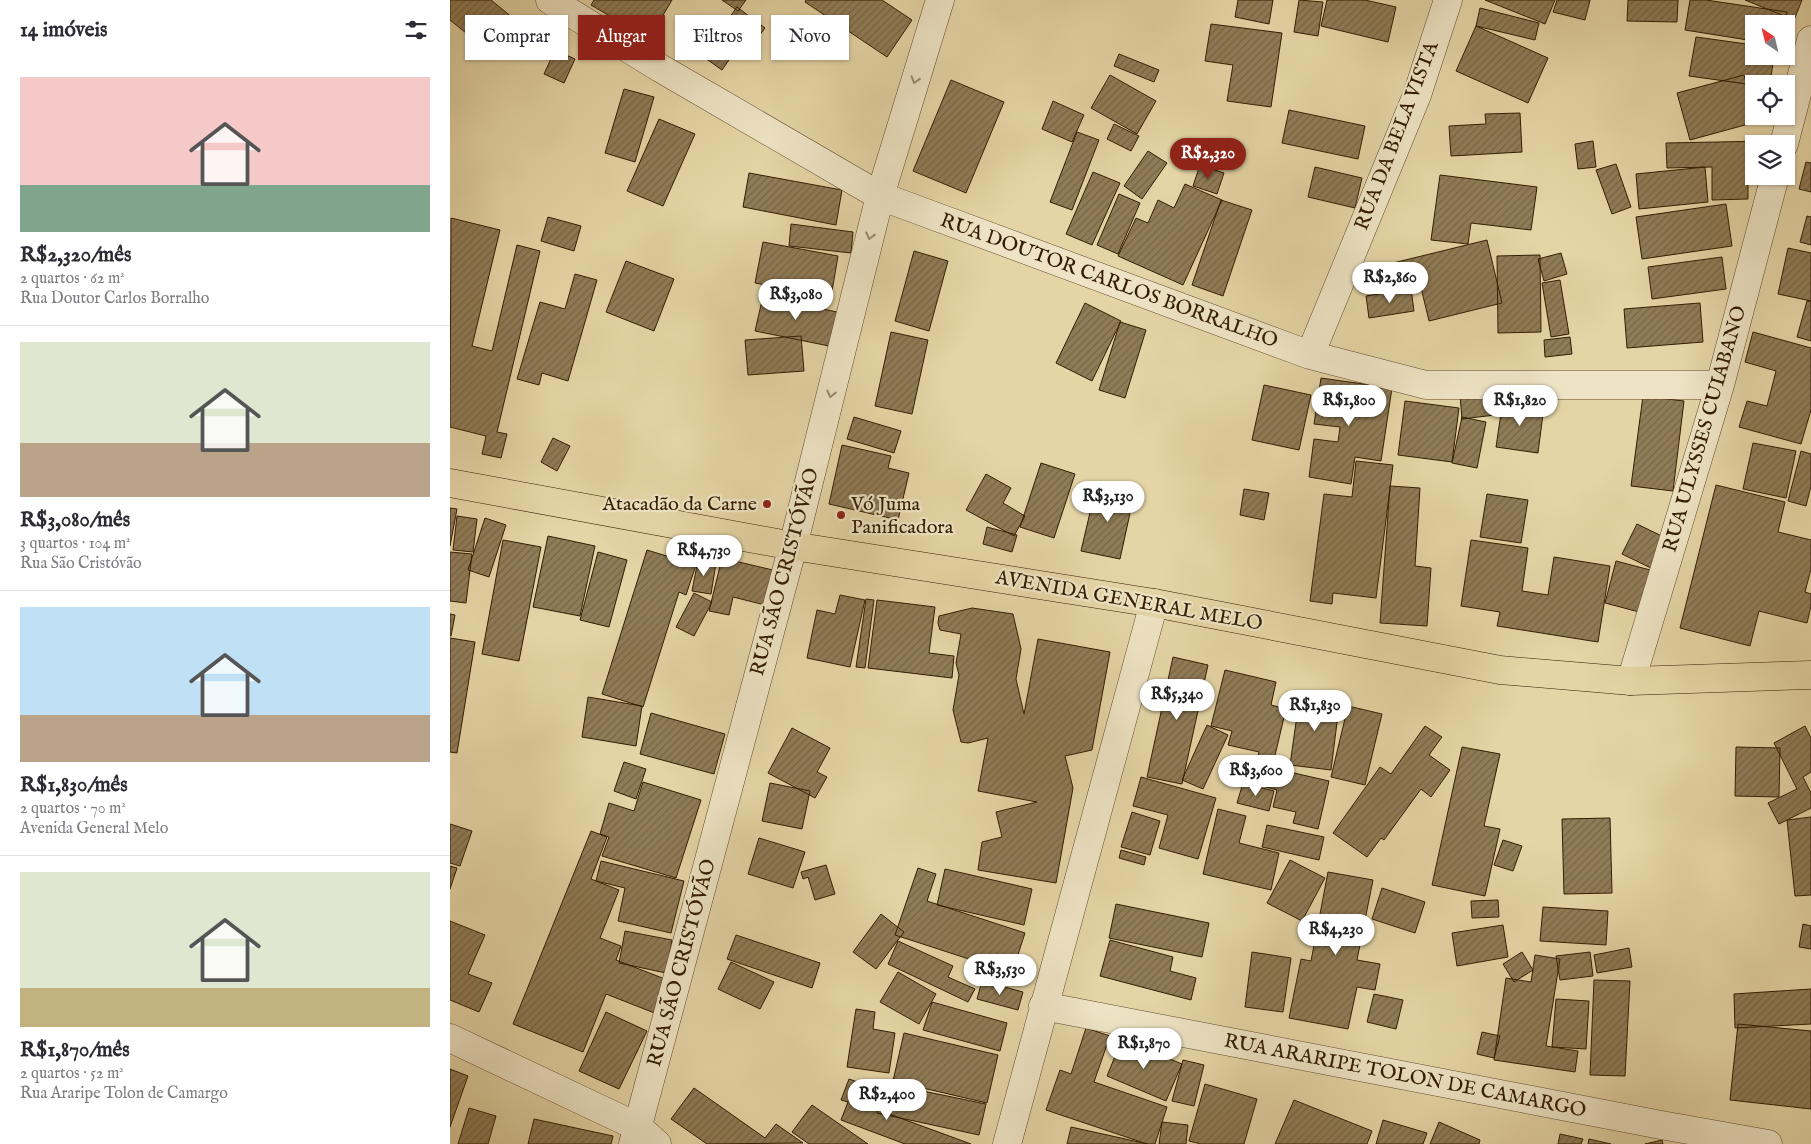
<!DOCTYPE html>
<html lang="pt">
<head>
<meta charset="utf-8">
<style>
	:root { --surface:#fff; --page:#f7f7f7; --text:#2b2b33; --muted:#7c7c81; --line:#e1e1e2; --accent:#8f2418 }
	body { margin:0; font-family:"IM FELL English",serif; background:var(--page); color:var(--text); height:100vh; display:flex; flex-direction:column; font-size:19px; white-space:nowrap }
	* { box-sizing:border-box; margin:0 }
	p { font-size:16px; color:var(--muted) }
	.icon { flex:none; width:28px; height:28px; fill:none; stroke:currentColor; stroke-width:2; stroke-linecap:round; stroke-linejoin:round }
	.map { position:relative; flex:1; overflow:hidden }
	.details { display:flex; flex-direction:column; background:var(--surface); width:450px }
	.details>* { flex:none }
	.top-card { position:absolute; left:15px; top:15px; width:475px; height:45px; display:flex; gap:10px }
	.needle { width:32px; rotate:325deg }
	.tools { position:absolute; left:1295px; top:15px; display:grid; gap:10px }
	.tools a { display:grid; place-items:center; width:50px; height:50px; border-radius:0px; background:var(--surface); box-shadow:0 1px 4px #0004; font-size:25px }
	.price { position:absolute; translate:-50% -42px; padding:0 11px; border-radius:18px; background:#fff; color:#222; font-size:16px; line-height:32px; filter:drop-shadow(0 1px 2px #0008) }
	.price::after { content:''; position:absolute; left:50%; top:30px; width:15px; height:11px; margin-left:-8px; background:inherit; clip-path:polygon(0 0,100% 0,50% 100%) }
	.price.selected { background:var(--accent); color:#fff }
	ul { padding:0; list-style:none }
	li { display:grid; align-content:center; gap:10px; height:265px; padding:0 20px }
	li+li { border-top:1px solid var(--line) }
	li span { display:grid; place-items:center; height:155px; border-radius:0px; color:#555 }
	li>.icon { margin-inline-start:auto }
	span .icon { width:90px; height:90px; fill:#fffc; stroke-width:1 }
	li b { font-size:21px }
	h2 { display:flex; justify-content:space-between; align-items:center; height:60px; padding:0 20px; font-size:21px }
	.tag { padding:0 18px; border-radius:0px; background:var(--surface); box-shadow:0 1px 4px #0004; font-size:18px; line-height:45px }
	.tag.selected { background:var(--accent); color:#fff }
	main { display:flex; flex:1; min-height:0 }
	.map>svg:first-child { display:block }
</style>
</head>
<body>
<main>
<section class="details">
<h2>14 imóveis<svg class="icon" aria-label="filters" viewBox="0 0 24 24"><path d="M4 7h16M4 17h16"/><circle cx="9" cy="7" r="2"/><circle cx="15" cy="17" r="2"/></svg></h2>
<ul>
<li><span style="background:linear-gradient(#f6c9c9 70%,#7fa58c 0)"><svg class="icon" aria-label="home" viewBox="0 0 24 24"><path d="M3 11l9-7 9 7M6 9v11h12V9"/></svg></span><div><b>R$2,320/mês</b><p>2 quartos · 62 m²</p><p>Rua Doutor Carlos Borralho</p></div></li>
<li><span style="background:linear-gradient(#dfe7d0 65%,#b9a48a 0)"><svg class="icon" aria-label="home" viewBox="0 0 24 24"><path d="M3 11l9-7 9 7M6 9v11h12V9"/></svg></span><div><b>R$3,080/mês</b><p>3 quartos · 104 m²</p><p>Rua São Cristóvão</p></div></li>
<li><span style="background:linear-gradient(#bfe0f5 70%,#b9a48a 0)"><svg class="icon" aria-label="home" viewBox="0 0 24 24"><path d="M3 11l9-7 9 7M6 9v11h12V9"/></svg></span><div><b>R$1,830/mês</b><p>2 quartos · 70 m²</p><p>Avenida General Melo</p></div></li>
<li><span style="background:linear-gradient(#dfe7d0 75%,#c2b280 0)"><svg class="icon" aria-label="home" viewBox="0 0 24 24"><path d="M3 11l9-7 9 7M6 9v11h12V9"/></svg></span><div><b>R$1,870/mês</b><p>2 quartos · 52 m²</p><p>Rua Araripe Tolon de Camargo</p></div></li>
</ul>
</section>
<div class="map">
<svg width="1361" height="1144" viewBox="0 0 1361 1144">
	<defs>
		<pattern id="building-hatch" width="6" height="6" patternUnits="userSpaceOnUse" patternTransform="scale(1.25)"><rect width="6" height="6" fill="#907c57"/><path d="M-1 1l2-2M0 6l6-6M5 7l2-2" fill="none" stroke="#766546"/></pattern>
	</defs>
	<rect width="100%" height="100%" fill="#e5d5a6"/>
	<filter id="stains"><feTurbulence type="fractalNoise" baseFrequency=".004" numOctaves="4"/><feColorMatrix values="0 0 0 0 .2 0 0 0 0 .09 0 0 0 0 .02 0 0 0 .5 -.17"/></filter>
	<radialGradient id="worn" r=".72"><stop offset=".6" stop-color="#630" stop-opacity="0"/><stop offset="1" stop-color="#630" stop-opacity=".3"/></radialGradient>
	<path fill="url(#building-hatch)" stroke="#331c01" d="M0,0H41L63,18L37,50L0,20Z
		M144,0H222L199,39L141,5Z
		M272,0H296L288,11Z
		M356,0H432L462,20L437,57L355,2Z
		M788,0H823L819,24L785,17Z
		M849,0L873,2L868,36L844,32Z
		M877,0H915L946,7L938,42L871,26Z
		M1035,0H1105L1095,24Z
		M1107,0H1140L1135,20L1103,12Z
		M1178,0H1228L1227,22L1177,21Z
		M1240,0H1256L1337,12L1335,24H1304V41L1235,30Z
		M1295,0H1352L1344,20Z
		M287,7L315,28L296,53L288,47L272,70L231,41L249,16L270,31Z
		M1030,8L1089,23L1085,40L1026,26Z
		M761,24L832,33L821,107L777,101L783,65L755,61Z
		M1026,26L1098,58L1078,103L1006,71Z
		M1246,37L1304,45V56H1324L1320,84L1304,85L1239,76Z
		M105,50L125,59L114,83L94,74Z
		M669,54L709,70L704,82L664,66Z
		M660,75L706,101L687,134L641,108Z
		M1294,75L1306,122L1240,140L1227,93Z
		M501,80L554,102L516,193L463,171Z
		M174,89L204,97L185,162L155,153Z
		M603,101L634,115L622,142L592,129Z
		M839,110L915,126L908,159L832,143Z
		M1070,113L1072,152L1001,156L999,126L1036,124L1035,114Z
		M209,119L245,134L213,206L177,191Z
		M664,124L689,136L681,151L657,139Z
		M627,132L649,140L622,210L600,202Z
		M1143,141L1146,167L1128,169L1125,144Z
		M1318,141V144H1304V165H1298V199L1262,200V167L1217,168L1216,143Z
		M698,151L717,163L692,199L674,186Z
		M1356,162L1361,163V192L1349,189Z
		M1166,164L1181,207L1162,214L1146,170Z
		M750,165L774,173L767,194L743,186Z
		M865,167L912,178L905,208L858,197Z
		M1255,167L1258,202L1189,209L1186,174Z
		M643,172L670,183L642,245L616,234Z
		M299,173L392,190L386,225L293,207Z
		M990,175L1087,187L1081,230L1021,223L1018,244L981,240Z
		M735,184L772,200L733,285L668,256L686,218L698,223L708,200L724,208Z
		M669,194L690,203L668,254L647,245Z
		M771,200L802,210L773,296L742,285Z
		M1276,204L1282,246L1192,259L1186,217Z
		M1357,216L1361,217V245L1350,242Z
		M98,217L131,226L124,251L91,241Z
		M1,218L50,230L22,346L42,351L67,245L90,251L47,432L57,434L51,458L32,454L36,436L0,427Z
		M341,224L403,232L401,253L339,246Z
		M1037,240L1052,303L979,321L968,275L947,280L943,263Z
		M313,242L388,256L381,297L305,283Z
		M1338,248L1361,253V301L1328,294Z
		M464,251L498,261L479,331L445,321Z
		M1111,253L1117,274L1094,281L1088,259Z
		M1090,255L1091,332L1048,333L1047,256Z
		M1272,257L1276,289L1202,299L1198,267Z
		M176,261L224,279L204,331L156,312Z
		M125,274L147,280L118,381L92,373L89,385L67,379L90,302L115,309Z
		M1110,280L1119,334L1101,337L1092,283Z
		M961,289L964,311L919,318L916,296Z
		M313,296L387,312L379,346L305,331Z
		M1357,301L1361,302V341L1347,337Z
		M635,303L671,321L642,381L606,363Z
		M1250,303L1253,342L1177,348L1174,309Z
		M670,322L696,330L675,398L649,390Z
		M441,332L478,340L462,414L425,406Z
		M1303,332L1361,348V410L1351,444L1289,427L1297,401L1317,406L1326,371L1295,362Z
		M351,336L354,371L298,375L295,340Z
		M1120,337L1122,354L1095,357L1094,340Z
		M871,378L942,388L931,461L905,457L901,484L859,477L864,439L888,442L890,427L864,424Z
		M814,385L861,395L849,450L802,440Z
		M1043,391L1045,415L1012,419L1010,395Z
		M1193,396L1234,401L1223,491L1181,486Z
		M1053,400L1094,406L1088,453L1046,447Z
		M955,401L1009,408L1002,462L948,455Z
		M404,417L451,431L444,453L397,439Z
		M1012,417L1036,422L1027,468L1002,463Z
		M103,438L120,446L107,471L91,462Z
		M1303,443L1346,451L1336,498L1293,489Z
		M392,445L441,456L438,468L459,473L448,520L379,504Z
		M1351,451L1361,454V486L1356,506L1338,501Z
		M906,461L943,465L926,598L883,593L882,604L860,601L874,494L902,497Z
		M591,463L625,474L604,538L570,527Z
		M536,474L561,488L553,503L575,516L564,536L516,510Z
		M1266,485L1335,502L1328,532L1361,540V569L1355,592L1361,594V606L1357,623L1309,611L1300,646L1230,628Z
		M940,486L970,488L965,566L981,568L977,626L930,623Z
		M646,487L684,495L670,559L631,551Z
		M794,489L819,493L814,520L790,515Z
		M1037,494L1078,500L1071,543L1030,537Z
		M0,508L7,509L0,546Z
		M7,516L27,519L23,552L3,550Z
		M35,518L56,525L39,577L18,570Z
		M1187,524L1218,539L1203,569L1172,554Z
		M537,527L567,535L562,552L533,544Z
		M98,536L145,546L130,616L83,607Z
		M53,540L91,547L69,661L32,654Z
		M1021,540L1078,548L1072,591L1098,595L1104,557L1160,566L1148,642L1047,626L1050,612L1011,606Z
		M197,550L246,565L236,595L229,592L193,707L152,694Z
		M0,552L22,554L16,603L0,601Z
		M148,552L177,560L159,627L130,620Z
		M272,558L327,571L319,606L283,597L279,615L259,611Z
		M248,560L266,563L261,594L242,591Z
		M1166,561L1204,571L1193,613L1155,603Z
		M244,593L262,602L244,636L226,627Z
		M390,595L415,600L400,667L357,658L367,610L385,614Z
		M416,599L424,600L415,668L406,667Z
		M427,600L485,607L479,653L504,656L502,678L418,668Z
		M522,608L563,614L571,649L566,679L574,714L588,639L660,652L642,750L615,756L623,788L606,883L528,870L532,842L552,837L546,812L587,802L528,791L538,738L518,743L511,742L503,710L509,675L506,663L511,634L490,630L488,623L489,616Z
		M0,614L5,615L1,636H0Z
		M0,638L25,642L7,753L0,752Z
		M723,657L758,665L732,784L697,777Z
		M775,670L826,682L821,705L836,709L822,768L879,781L868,829L843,823L846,812L823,807L827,790L801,783L809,752L778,745L782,731L761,726Z
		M850,694L890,699L881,770L840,765Z
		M138,697L192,706L186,746L132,737Z
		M898,706L932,714L915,785L881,777Z
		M201,713L275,734L264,774L190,754Z
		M757,725L778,735L753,789L732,780Z
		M975,726L992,737L979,755L1000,770L981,797L971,789L934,840L931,838L917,857L883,833L930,767L941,774Z
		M1355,726L1361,738V772L1353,777L1361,793V808L1329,824L1318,803L1347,789L1324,743Z
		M342,728L380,748L367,772L377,777L365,798L318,773Z
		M1012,747L1050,754L1034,826L1050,829L1035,896L982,885Z
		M1286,747L1330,748L1329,797L1285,796Z
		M174,762L196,769L186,799L164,791Z
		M691,777L766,798L748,859L709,848L718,815L683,806Z
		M193,782L251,800L226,878L152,856L159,837L150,834L159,803L184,811Z
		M320,783L360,791L352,829L312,821Z
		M793,783L824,791L819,811L787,803Z
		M768,809L796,816L789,843L829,853L821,890L753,874Z
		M682,812L710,821L700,855L671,847Z
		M1361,817V895L1345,896L1337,820Z
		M1160,818L1162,893L1114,894L1112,819Z
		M0,824L22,831L10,866L0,863Z
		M817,825L874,837L869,860L812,847Z
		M141,831L157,837L141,879L169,890L150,938L171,946L166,960L220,981L207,1014L156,994L133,1052L63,1024Z
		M309,838L355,852L343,888L298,874Z
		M1053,840L1072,846L1063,871L1044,865Z
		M671,850L696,857L694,865L669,858Z
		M840,860L875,878L852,921L817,903Z
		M151,861L234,881L221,933L168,921L175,888L146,881Z
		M376,865L385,894L365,900L358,877L353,879L351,872Z
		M0,866L7,868L0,889Z
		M468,868L486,874L477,901L575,933L562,973L445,935Z
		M495,869L582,889L574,925L487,905Z
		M878,872L923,880L907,960L930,964L925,990L907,987L898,1029L839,1018L851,959L861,961Z
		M932,888L975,902L965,933L922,919Z
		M1048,900L1049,917L1022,918L1021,901Z
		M666,904L759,923L752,957L659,938Z
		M1093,907L1158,911L1156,945L1090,941Z
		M431,914L454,932L426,969L403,952Z
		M0,921L35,935L18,974L42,983L29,1012L0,1000Z
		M1353,924L1361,926V949L1349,947Z
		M1053,925L1058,957L1007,966L1002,933Z
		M175,931L222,940L216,973L169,963Z
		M286,935L370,963L362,988L277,959Z
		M660,940L723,957L720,971L746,978L741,1000L650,976Z
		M448,941L503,966L498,977L525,989L518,1002L438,964Z
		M1179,948L1182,967L1147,973L1144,955Z
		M802,952L841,958L833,1012L795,1007Z
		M1072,952L1083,970L1064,982L1053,964Z
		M1140,952L1143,976L1110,980L1106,956Z
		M1085,955L1110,959L1096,1046L1128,1051L1125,1072L1044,1060L1056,978L1081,982Z
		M281,962L324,982L310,1009L268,989Z
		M448,972L486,994L469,1024L430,1002Z
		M1144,980L1180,981L1175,1076L1140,1075Z
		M532,981L573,992L568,1010L527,999Z
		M1361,989V1024L1285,1028L1284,994Z
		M924,994L953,1000L946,1029L917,1022Z
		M1106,999L1139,1001L1136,1049L1102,1047Z
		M482,1002L557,1023L550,1051L473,1030Z
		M406,1009L425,1012L423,1029L445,1033L439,1073L397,1067Z
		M156,1012L197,1031L169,1089L129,1071Z
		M1288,1024L1361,1031V1109L1280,1100Z
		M636,1028L660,1036L644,1082L717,1107L705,1144H697L596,1110L610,1070L621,1074Z
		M1032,1032L1050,1036L1044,1058L1027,1054Z
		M454,1033L548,1055L537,1103L443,1081Z
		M672,1039L732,1064L716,1101L657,1076Z
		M733,1060L754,1065L744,1106L722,1101Z
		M0,1069L18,1076L0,1127Z
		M399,1079L419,1086L412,1104L521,1144H455L391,1120L398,1102L391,1100Z
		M434,1083L536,1104L529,1135L427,1113Z
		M755,1084L807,1099L794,1144H751L739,1141Z
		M244,1088L315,1138L326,1124L353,1143L257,1144L221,1119Z
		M844,1100L922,1131L917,1144H825Z
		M362,1105L418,1144H359L342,1132Z
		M19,1108L46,1116L38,1144H8Z
		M84,1119L163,1136L161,1144H78Z
		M933,1120L977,1133L973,1144H926Z
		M712,1122L738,1125L736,1144H709Z
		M989,1122L1030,1140L1029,1144H980Z
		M621,1127L698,1144H617Z
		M1110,1134L1133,1139L1131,1144H1108Z
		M1139,1139L1161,1144H1138Z
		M1212,1140L1213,1144H1195Z"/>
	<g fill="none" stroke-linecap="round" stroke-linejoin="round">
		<defs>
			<path id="minor" d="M100,0L210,68L430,196L860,355L976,385H1270
				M1334,144L1361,40
				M860,355L967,95L998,0
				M1181,681L1270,385L1325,176
				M593,1006L1211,1125L1318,1144
				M0,1038L188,1127L207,1144
				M183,1144L343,546L430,196L490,0
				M557,1144L704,603"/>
			<path id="major" d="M0,483L343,546L704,603L1050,670L1181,681L1361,675"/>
		</defs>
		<use href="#minor" stroke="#604a2a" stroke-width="29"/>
		<use href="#major" stroke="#331c01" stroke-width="29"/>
		<use href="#minor" stroke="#eee4c5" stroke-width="28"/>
		<use href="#major" stroke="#e5d5a6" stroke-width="28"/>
	</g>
	<defs><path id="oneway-chevron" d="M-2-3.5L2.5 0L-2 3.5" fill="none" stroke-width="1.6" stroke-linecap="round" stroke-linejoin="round" transform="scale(1.25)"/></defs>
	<g stroke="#9a8a6d">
		<use href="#oneway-chevron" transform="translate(465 80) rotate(107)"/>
		<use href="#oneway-chevron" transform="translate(420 236) rotate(104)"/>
		<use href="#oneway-chevron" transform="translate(381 394) rotate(104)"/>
	</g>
	<g fill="#8f2418" stroke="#eee4c5" stroke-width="2">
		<circle cx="317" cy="504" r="5"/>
		<circle cx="391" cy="515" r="5"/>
	</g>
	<g text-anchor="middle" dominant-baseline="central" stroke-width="4.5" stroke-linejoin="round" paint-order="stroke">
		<g font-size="20" fill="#331c01" stroke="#eee4c5">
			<text transform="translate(947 136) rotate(-69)">RUA DA BELA VISTA</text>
			<text transform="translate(659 281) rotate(20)">RUA DOUTOR CARLOS BORRALHO</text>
			<text transform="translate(1255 429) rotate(-74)">RUA ULYSSES CUIABANO</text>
			<text transform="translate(335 572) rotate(-75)">RUA SÃO CRISTÓVÃO</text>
			<text transform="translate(679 601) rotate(10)">AVENIDA GENERAL MELO</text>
			<text transform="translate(232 963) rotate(-75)">RUA SÃO CRISTÓVÃO</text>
			<text transform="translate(955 1076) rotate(11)">RUA ARARIPE TOLON DE CAMARGO</text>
		</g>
		<g font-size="20" fill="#331c01" stroke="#eee4c5" text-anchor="end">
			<text x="307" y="504">Atacadão da Carne</text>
			<text x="401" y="504" text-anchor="start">Vó Juma<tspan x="401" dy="23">Panificadora</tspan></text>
		</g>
	</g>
	<rect width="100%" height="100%" filter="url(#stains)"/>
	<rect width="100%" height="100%" fill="url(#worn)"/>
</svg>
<div class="tools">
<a><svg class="needle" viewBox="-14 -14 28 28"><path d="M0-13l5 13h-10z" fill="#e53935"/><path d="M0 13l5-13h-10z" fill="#7c7c81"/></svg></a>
<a><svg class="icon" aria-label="locate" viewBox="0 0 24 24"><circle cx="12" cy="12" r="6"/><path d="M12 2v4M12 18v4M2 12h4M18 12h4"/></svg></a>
<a><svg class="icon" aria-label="layers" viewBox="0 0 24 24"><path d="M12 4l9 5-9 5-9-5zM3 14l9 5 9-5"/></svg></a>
</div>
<b class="price selected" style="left:758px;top:180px">R$2,320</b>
<b class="price" style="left:940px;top:304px">R$2,860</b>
<b class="price" style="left:346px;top:321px">R$3,080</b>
<b class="price" style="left:899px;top:427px">R$1,800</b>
<b class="price" style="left:1070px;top:427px">R$1,820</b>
<b class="price" style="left:658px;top:523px">R$3,130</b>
<b class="price" style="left:254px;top:577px">R$4,730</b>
<b class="price" style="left:727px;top:721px">R$5,340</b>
<b class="price" style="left:865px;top:732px">R$1,830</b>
<b class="price" style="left:806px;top:797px">R$3,600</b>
<b class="price" style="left:886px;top:956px">R$4,230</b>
<b class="price" style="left:550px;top:996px">R$3,530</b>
<b class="price" style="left:694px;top:1070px">R$1,870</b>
<b class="price" style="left:437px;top:1121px">R$2,400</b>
<div class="top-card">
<a class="tag">Comprar</a>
<a class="tag selected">Alugar</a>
<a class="tag">Filtros</a>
<a class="tag">Novo</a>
</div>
</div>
</main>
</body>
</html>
